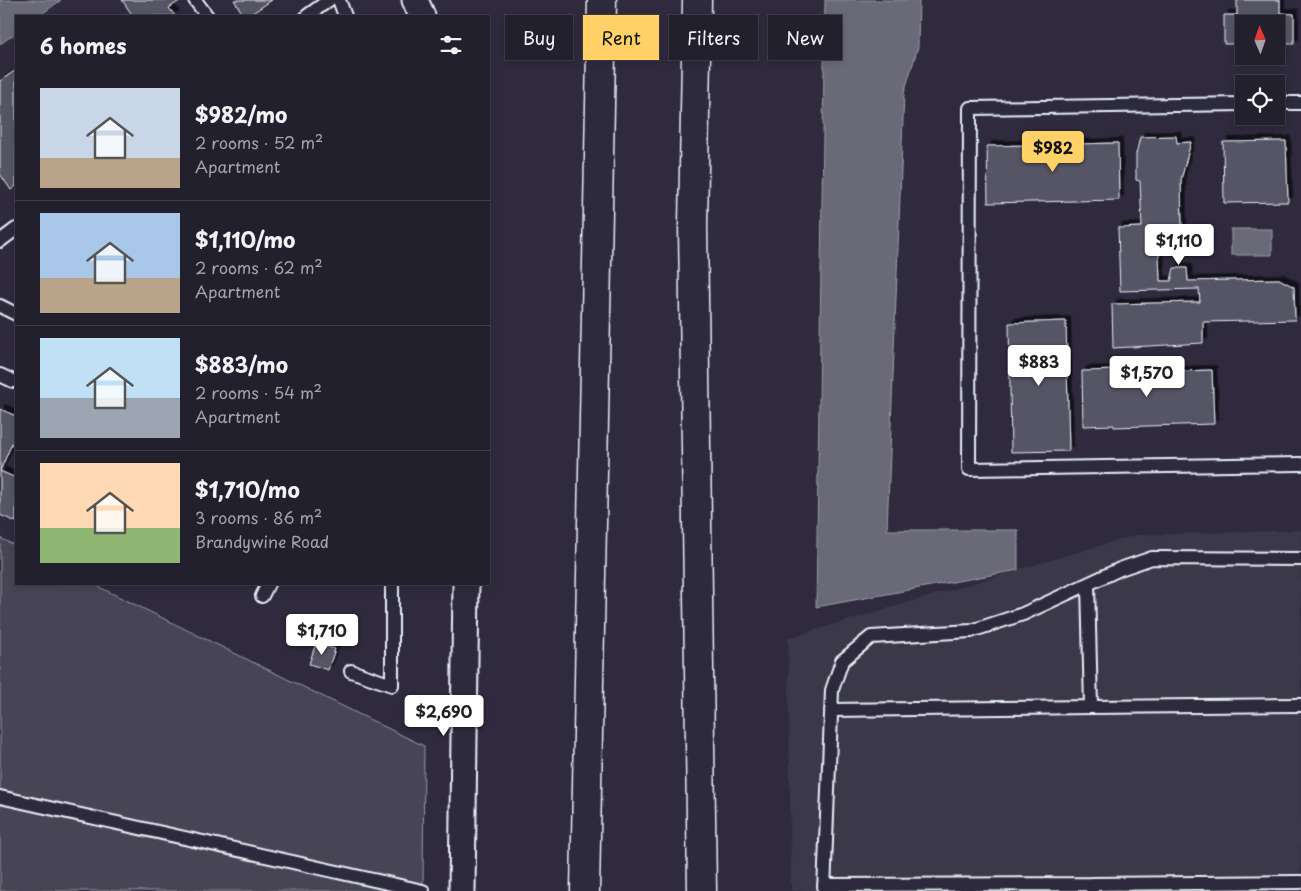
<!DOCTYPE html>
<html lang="en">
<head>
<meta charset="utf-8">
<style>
	:root { --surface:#23202e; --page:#2b2836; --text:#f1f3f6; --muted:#a3a3aa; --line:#403e4a; --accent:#ffd166 }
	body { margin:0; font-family:"Playpen Sans",sans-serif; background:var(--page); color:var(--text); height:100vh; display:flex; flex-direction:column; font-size:19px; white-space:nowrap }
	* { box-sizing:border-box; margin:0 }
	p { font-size:16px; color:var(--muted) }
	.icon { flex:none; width:28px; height:28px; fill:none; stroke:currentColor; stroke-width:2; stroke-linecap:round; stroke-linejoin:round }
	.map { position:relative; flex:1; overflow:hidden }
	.side { position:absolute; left:15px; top:15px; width:475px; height:570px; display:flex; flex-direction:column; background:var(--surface); border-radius:0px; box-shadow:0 2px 8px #0003,0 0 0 1px var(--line) }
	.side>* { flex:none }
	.banner { position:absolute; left:505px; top:15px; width:475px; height:45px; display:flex; gap:10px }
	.needle { width:32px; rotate:358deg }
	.controls { position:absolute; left:1235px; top:15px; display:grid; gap:10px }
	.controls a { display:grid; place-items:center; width:50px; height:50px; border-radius:0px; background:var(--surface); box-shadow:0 2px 8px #0003,0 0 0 1px var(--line); font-size:25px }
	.price { position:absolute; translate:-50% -42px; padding:0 11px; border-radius:5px; background:#fff; color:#222; font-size:16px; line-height:32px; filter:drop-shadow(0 1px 2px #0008) }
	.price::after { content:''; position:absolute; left:50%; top:30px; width:15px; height:11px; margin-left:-8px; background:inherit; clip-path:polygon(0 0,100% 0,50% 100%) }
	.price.active { background:var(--accent); color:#111 }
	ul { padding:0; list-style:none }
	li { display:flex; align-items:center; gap:15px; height:125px; padding:0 25px }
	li+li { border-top:1px solid var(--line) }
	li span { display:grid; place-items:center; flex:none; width:140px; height:100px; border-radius:0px; color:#555 }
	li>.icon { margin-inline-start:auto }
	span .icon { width:60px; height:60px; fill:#fffc; stroke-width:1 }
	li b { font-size:21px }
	h2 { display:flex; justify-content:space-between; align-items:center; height:60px; padding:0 25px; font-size:21px }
	.chip { padding:0 18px; border-radius:0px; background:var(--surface); box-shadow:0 2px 8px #0003,0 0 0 1px var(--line); font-size:18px; line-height:45px }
	.chip.active { background:var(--accent); color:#111 }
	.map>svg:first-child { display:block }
</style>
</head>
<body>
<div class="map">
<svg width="1301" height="891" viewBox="0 0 1301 891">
	<defs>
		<filter id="shadow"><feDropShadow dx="4.5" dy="-4.5" stdDeviation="0" flood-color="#0009"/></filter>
	</defs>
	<rect width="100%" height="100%" fill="#2f2a3d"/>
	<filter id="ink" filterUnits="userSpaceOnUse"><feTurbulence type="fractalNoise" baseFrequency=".02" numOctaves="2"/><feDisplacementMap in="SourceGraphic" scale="10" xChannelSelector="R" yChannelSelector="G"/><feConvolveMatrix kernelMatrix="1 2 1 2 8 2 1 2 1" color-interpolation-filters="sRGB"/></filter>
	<g filter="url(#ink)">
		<path fill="#3b3749" d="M1301,530V891H791L788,638L1135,535Z"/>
		<path fill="#464455" stroke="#979aa6" d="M0,538L16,546V584H93L424,746L423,891H0Z"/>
		<path fill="#696978" stroke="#9c9fab" d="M0,0H61L39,16H16V33L0,44Z
			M825,0H919L918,47L904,93L887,530H1018V570L816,607Z
			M1231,229H1272V255H1231Z"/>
		<path fill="#575565" stroke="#e8f1f8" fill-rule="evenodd" filter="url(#shadow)" d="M122,0H181L169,8L175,16H133Z
			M234,0H272L248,16H244Z
			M1237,0H1280V13L1294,14V44H1281V59H1237V44H1224V15H1237ZM1244,24H1276V56H1244Z
			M16,70V186L11,190L0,174V81Z
			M1176,136L1177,143L1191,142L1181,180L1182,229H1158L1160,281H1171L1174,268H1187L1188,281L1279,279L1294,287L1295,320L1203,322V343L1113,348L1112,304L1200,302L1199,289L1120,291L1118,228L1142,227L1140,181L1136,180V154L1140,137Z
			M1286,141L1288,202L1224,203L1223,142Z
			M1118,143L1119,200L988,203L987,146Z
			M1066,321L1069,451L1011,452L1009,323Z
			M1122,370V373L1212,370L1214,424L1114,427V425L1083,426L1082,371Z
			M0,409L16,416V434L0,471L16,478V522L0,515Z
			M316,643L335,649L328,670L309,664Z"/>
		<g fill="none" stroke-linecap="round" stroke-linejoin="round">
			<defs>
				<path id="lane" d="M195,0L207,16
					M339,0L345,16
					M307,16L329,0
					M1276,103H1301
					M1244,104L970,108L969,469L1301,464
					M0,241L16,229
					M0,306L16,314
					M0,375L13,381
					M1088,584L1091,707L1301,705
					M262,596L268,584
					M351,671L392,685V584
					M831,710L1091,707
					M0,797L423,891
					M1092,884L1301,882
					M824,885L1092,884V891
					M824,891L832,690L842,661L871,637L971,631L1023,614L1120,569L1152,558L1301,559"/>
				<path id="street" d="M415,0L422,16
					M462,891L466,584"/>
				<path id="highway" d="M697,0L693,225L702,891
					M585,891L602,0"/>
			</defs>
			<use href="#lane" stroke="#e8f1f8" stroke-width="16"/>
			<use href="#street" stroke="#e8f1f8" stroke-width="29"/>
			<use href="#highway" stroke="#e8f1f8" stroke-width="31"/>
			<use href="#lane" stroke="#2f2a3d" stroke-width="12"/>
			<use href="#street" stroke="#2f2a3d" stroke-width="25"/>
			<use href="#highway" stroke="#2f2a3d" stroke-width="28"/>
		</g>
	</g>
</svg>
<div class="controls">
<a><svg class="needle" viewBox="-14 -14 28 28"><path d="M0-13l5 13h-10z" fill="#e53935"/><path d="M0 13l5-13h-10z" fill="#a3a3aa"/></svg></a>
<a><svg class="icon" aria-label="locate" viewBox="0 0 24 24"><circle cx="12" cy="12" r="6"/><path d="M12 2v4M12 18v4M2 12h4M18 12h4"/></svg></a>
</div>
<b class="price active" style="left:1053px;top:173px">$982</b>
<b class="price" style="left:1179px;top:266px">$1,110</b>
<b class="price" style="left:1039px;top:387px">$883</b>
<b class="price" style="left:1147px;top:398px">$1,570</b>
<b class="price" style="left:322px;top:656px">$1,710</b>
<b class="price" style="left:444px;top:737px">$2,690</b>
<div class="banner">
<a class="chip">Buy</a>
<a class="chip active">Rent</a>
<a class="chip">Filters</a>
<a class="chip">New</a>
</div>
<section class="side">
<h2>6 homes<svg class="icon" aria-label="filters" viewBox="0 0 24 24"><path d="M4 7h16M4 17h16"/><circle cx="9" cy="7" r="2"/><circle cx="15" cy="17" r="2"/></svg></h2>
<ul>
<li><span style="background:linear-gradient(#c9d6e8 70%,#b9a48a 0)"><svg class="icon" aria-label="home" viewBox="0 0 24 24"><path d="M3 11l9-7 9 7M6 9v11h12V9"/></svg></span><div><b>$982/mo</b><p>2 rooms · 52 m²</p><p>Apartment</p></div></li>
<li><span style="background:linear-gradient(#a9c7e8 65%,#b9a48a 0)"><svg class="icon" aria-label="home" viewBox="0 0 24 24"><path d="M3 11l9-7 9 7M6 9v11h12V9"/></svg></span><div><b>$1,110/mo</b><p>2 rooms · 62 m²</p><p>Apartment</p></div></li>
<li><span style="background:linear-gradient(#bfe0f5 60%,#9aa5b1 0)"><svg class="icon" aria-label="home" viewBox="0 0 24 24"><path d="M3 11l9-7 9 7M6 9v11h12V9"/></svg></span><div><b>$883/mo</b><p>2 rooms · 54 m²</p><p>Apartment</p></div></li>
<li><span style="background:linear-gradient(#ffd9b3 65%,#8fb573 0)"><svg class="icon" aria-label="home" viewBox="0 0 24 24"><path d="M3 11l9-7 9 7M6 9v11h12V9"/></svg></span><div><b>$1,710/mo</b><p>3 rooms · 86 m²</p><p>Brandywine Road</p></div></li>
</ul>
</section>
</div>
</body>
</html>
